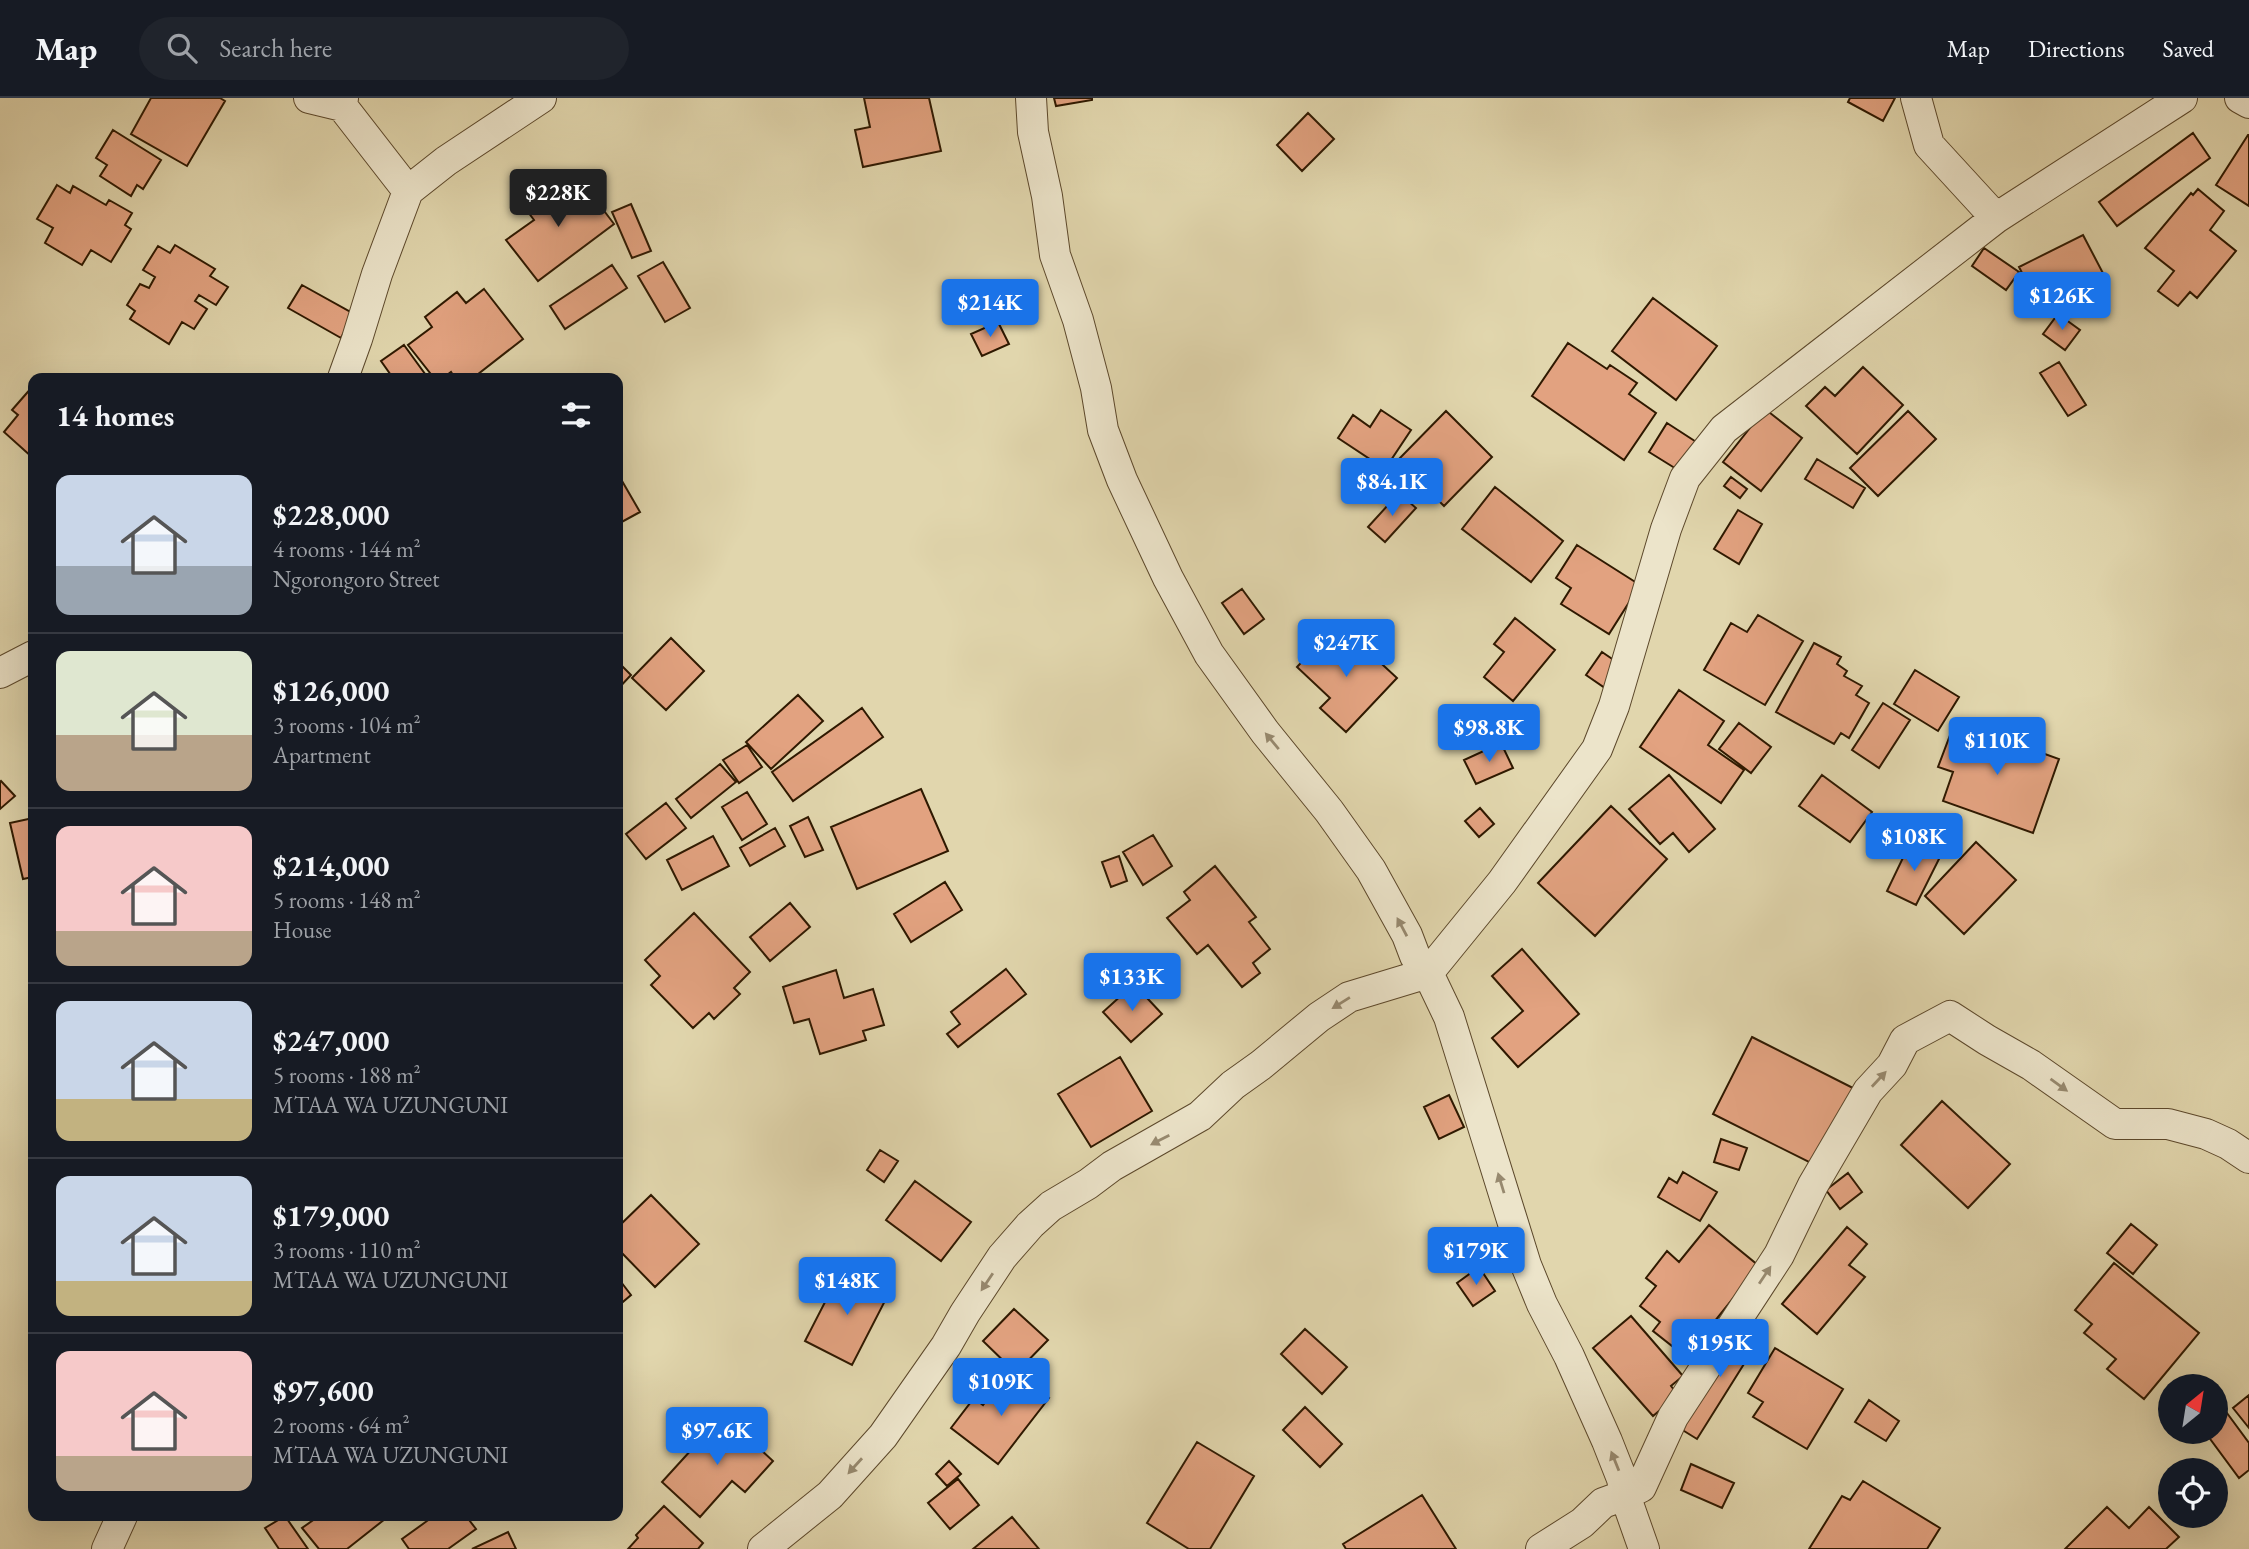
<!DOCTYPE html>
<html lang="en">
<head>
<meta charset="utf-8">
<style>
	:root { --surface:#171b24; --page:#20242c; --text:#f1f3f6; --muted:#9ea1a6; --line:#363941; --accent:#1a73e8 }
	body { margin:0; font-family:"EB Garamond",serif; background:var(--page); color:var(--text); height:100vh; display:flex; flex-direction:column; font-size:26px; white-space:nowrap }
	* { box-sizing:border-box; margin:0 }
	p { font-size:23px; color:var(--muted) }
	.icon { flex:none; width:38px; height:38px; fill:none; stroke:currentColor; stroke-width:2; stroke-linecap:round; stroke-linejoin:round }
	.map { position:relative; flex:1; overflow:hidden }
	.details { position:absolute; left:28px; top:275px; width:595px; height:1148px; display:flex; flex-direction:column; background:var(--surface); border-radius:14px; box-shadow:0 7px 28px #0002 }
	.details>* { flex:none }
	.needle { width:46px; rotate:30deg }
	.controls { position:absolute; left:2158px; top:1276px; display:grid; gap:14px }
	.controls a { display:grid; place-items:center; width:70px; height:70px; border-radius:50%; background:var(--surface); box-shadow:0 7px 28px #0002; font-size:35px }
	.price { position:absolute; translate:-50% -60px; padding:0 16px; border-radius:7px; background:var(--accent); color:#fff; font-size:23px; line-height:46px; filter:drop-shadow(0 2px 4px #0008) }
	.price::after { content:''; position:absolute; left:50%; top:42px; width:21px; height:16px; margin-left:-10px; background:inherit; clip-path:polygon(0 0,100% 0,50% 100%) }
	.price.on { background:#222; color:#fff }
	ul { padding:0; list-style:none }
	li { display:flex; align-items:center; gap:21px; height:175px; padding:0 28px }
	li+li { border-top:2px solid var(--line) }
	li span { display:grid; place-items:center; flex:none; width:196px; height:140px; border-radius:14px; color:#555 }
	li>.icon { margin-inline-start:auto }
	span .icon { width:84px; height:84px; fill:#fffc; stroke-width:1 }
	li b { font-size:30px }
	h2 { display:flex; justify-content:space-between; align-items:center; height:84px; padding:0 28px; font-size:30px }
	header { display:flex; align-items:center; gap:42px; box-sizing:border-box; height:98px; padding:0 35px; background:var(--surface); border-bottom:2px solid var(--line) }
	header strong { font-size:33px }
	nav { display:flex; gap:38px; margin-inline-start:auto; font-size:24px }
	.search { width:490px; height:63px; background:var(--page); display:flex; align-items:center; gap:18px; box-sizing:border-box; padding:0 24px; border-radius:38px; color:var(--muted); font-size:26px }
	.map>svg:first-child { display:block }
</style>
</head>
<body>
<header>
<strong>Map</strong>
<div class="search"><svg class="icon" aria-label="search" viewBox="0 0 24 24"><circle cx="10" cy="10" r="6"/><path d="M15 15l6 6"/></svg>Search here</div>
<nav><a>Map</a><a>Directions</a><a>Saved</a></nav>
</header>
<div class="map">
<svg width="2249" height="1451" viewBox="0 0 2249 1451">
	<rect width="100%" height="100%" fill="#e1d6ad"/>
	<filter id="stains"><feTurbulence type="fractalNoise" baseFrequency=".00286" numOctaves="4"/><feColorMatrix values="0 0 0 0 .2 0 0 0 0 .09 0 0 0 0 .02 0 0 0 .5 -.17"/></filter>
	<radialGradient id="worn" r=".72"><stop offset=".6" stop-color="#630" stop-opacity="0"/><stop offset="1" stop-color="#630" stop-opacity=".3"/></radialGradient>
	<path fill="#e2a280" stroke="#2f1900" stroke-width="2" d="M151,0H220L225,3L187,68L131,36Z
		M864,0H929L941,53L863,69L855,32L870,29Z
		M1054,0H1092V2L1056,8Z
		M1850,0H1895L1883,23L1848,4Z
		M1308,15L1334,41L1302,73L1277,47Z
		M113,32L161,62L143,91L137,87L131,98L100,78L107,67L96,60Z
		M2193,35L2210,60L2117,128L2099,104Z
		M2248,37H2249V108L2216,87Z
		M583,85L614,126L538,183L506,142L534,122L522,106L548,87L560,102Z
		M57,87L70,95L73,88L106,107L109,102L132,115L125,127L131,131L111,164L91,152L82,167L45,145L53,130L37,121Z
		M2198,91L2224,113L2210,132L2236,153L2197,200L2190,194L2178,208L2158,193L2174,173L2145,150L2191,95L2193,97Z
		M631,106L651,153L632,160L612,114Z
		M2083,137L2105,179L2041,212L2019,169Z
		M175,147L215,171L210,178L228,189L216,207L199,197L195,203L207,211L194,231L182,224L169,246L130,221L135,213L127,207L140,186L149,190L155,179L143,172L158,148L170,155Z
		M1984,150L2019,174L2006,192L1972,168Z
		M663,164L690,210L665,224L638,178Z
		M612,167L627,190L565,231L550,208Z
		M302,187L354,216L341,240L288,210Z
		M484,191L523,241L473,280H455L451,274L443,280H434L408,247L432,229L425,219L457,194L466,205Z
		M1653,200L1717,248L1676,302L1612,253Z
		M2058,216L2080,232L2065,252L2043,236Z
		M998,224L1009,246L982,258L971,236Z
		M1568,245L1607,271L1610,267L1637,285L1629,296L1656,315L1624,362L1532,298Z
		M404,247L428,280H393L381,263Z
		M2059,264L2086,307L2068,318L2040,275Z
		M1863,269L1903,307L1857,356L1806,308L1825,289L1835,298Z
		M33,288V360L4,334L18,317L12,312Z
		M1765,311L1802,340L1761,393L1723,364Z
		M1381,312L1411,332L1385,371L1338,340L1353,317L1370,329Z
		M1446,313L1492,359L1444,408L1398,362Z
		M1908,313L1936,341L1878,398L1850,370Z
		M1667,325L1704,349L1686,377L1649,354Z
		M1817,361L1865,390L1853,410L1805,381Z
		M618,376L640,414L618,426Z
		M1731,379L1747,391L1740,400L1724,388Z
		M1495,389L1563,443L1531,484L1462,431Z
		M1399,395L1416,410L1385,444L1368,429Z
		M1738,412L1762,426L1739,466L1714,451Z
		M1577,447L1640,487L1609,536L1561,506L1571,490L1556,480Z
		M1242,491L1264,521L1244,536L1222,505Z
		M1758,517L1803,543L1765,607L1704,572L1731,525L1747,534Z
		M1515,520L1555,552L1513,603L1484,579L1504,554L1494,546Z
		M1331,533L1351,551L1358,544L1397,580L1346,634L1320,610L1330,600L1297,569Z
		M671,540L704,573L666,612L632,580Z
		M1814,545L1841,559L1837,566L1847,573L1844,578L1862,588L1856,597L1869,605L1849,640L1841,635L1834,646L1776,614Z
		M1602,554L1621,567L1605,590L1586,577Z
		M618,564L631,577L618,591Z
		M1915,572L1959,599L1938,633L1894,606Z
		M1679,592L1724,623L1708,647L1744,672L1721,705L1640,649Z
		M798,597L823,623L771,671L746,644Z
		M1883,605L1910,622L1879,670L1852,652Z
		M862,610L883,639L793,703L772,674Z
		M1955,624L2059,661L2033,735L1943,703L1953,674L1938,669Z
		M1739,625L1771,649L1751,675L1719,651Z
		M1501,645L1513,670L1476,686L1464,662Z
		M747,647L762,669L739,685L723,662Z
		M720,666L736,684L691,720L676,701Z
		M1669,677L1715,731L1689,754L1673,735L1660,746L1629,711Z
		M1822,677L1872,714L1850,744L1799,708Z
		M1,683L15,698L0,711V684Z
		M921,691L948,753L857,791L831,729Z
		M747,694L767,726L742,742L722,709Z
		M666,705L686,730L646,761L626,736Z
		M1611,708L1667,761L1595,838L1538,785Z
		M1480,710L1494,726L1479,739L1465,723Z
		M808,719L823,752L805,759L790,728Z
		M33,720V779L23,781L10,725Z
		M775,730L785,748L750,768L740,750Z
		M1153,737L1172,768L1143,787L1123,754Z
		M713,738L729,768L682,792L667,762Z
		M1911,743L1941,757L1916,807L1887,793Z
		M1976,744L2016,782L1964,836L1925,798Z
		M1119,758L1127,783L1111,789L1102,764Z
		M1215,768L1256,819L1249,824L1270,851L1253,865L1260,875L1242,889L1208,847L1197,856L1167,820L1190,802L1184,794Z
		M945,784L962,812L911,844L894,816Z
		M790,805L810,829L770,863L750,839Z
		M694,815L750,874L734,890L740,896L714,921L709,915L693,930L651,887L660,878L645,862Z
		M1522,851L1579,916L1518,969L1492,940L1523,913L1492,878Z
		M1006,871L1026,896L958,949L947,936L960,926L951,914Z
		M836,872L844,900L873,891L884,927L863,933L866,942L820,956L809,921L794,925L783,889Z
		M1134,886L1162,916L1131,944L1103,914Z
		M1752,939L1853,990L1815,1067L1713,1016Z
		M1120,959L1152,1013L1091,1049L1058,996Z
		M1449,997L1464,1029L1439,1041L1424,1009Z
		M1942,1003L2010,1066L1968,1110L1901,1047Z
		M1721,1041L1747,1050L1739,1072L1714,1064Z
		M880,1052L898,1063L884,1084L867,1072Z
		M1683,1074L1717,1094L1700,1123L1658,1099L1669,1080L1677,1085Z
		M1848,1075L1862,1094L1840,1111L1826,1092Z
		M915,1083L971,1124L941,1163L886,1122Z
		M651,1097L699,1146L655,1189L618,1151V1129Z
		M2131,1126L2157,1147L2133,1176L2107,1155Z
		M1709,1127L1759,1168L1686,1259L1653,1233L1660,1224L1640,1208L1656,1188L1646,1180L1667,1153L1679,1164Z
		M1847,1129L1867,1146L1849,1167L1865,1179L1817,1236L1782,1206Z
		M2114,1165L2199,1235L2144,1301L2107,1271L2116,1261L2084,1235L2092,1226L2075,1212Z
		M1479,1169L1495,1193L1473,1208L1457,1185Z
		M842,1171L889,1195L852,1267L805,1243Z
		M618,1180L631,1197L618,1208Z
		M1014,1211L1048,1242L1016,1275L983,1243Z
		M1631,1218L1683,1278L1671,1288L1678,1297L1653,1318L1593,1250Z
		M1743,1220L1764,1234L1697,1341L1676,1328Z
		M1305,1231L1347,1269L1322,1296L1281,1256Z
		M1775,1250L1843,1291L1807,1351L1753,1319L1763,1304L1748,1295Z
		M1019,1277L1049,1300L998,1366L951,1330L974,1300L983,1307L1003,1281L1011,1287Z
		M2249,1297V1330L2233,1310Z
		M1869,1302L1899,1323L1886,1343L1855,1324Z
		M1305,1309L1342,1346L1320,1369L1283,1332Z
		M2224,1311L2249,1345V1372L2239,1380L2205,1334H2216V1318Z
		M723,1317L773,1363L745,1394L732,1383L700,1419L662,1384Z
		M1197,1344L1254,1378L1210,1451H1189L1147,1425Z
		M949,1363L961,1376L947,1388L936,1376Z
		M1691,1366L1734,1385L1722,1410L1681,1392Z
		M958,1381L979,1407L950,1431L928,1405Z
		M1863,1383L1940,1430L1927,1451H1809L1842,1398L1850,1402Z
		M1422,1397L1456,1451H1346L1343,1446Z
		M664,1408L703,1445L698,1451H628L638,1440L636,1437Z
		M2107,1409L2129,1430L2149,1409L2179,1439L2166,1451H2065Z
		M285,1418L308,1451H279L265,1430Z
		M319,1418H383L385,1421L347,1451H319L302,1430Z
		M422,1418H466L476,1431L448,1451H409L402,1441L427,1423Z
		M1012,1419L1039,1451H973Z
		M508,1434L516,1451H472Z"/>
	<g fill="none" stroke-linecap="round" stroke-linejoin="round">
		<defs>
			<path id="street" d="M309,0L342,8
				M343,0L342,8L408,93
				M1031,0L1033,34L1047,98L1055,157L1078,222L1096,290L1103,332L1122,382L1168,480L1209,556L1265,634L1329,713L1371,772L1407,837L1415,858L1428,875L1449,919L1526,1167L1542,1206L1569,1258L1607,1343L1622,1381L1625,1397L1644,1451
				M1916,0L1929,47L1996,120
				M2240,0L2249,5
				M343,280L357,241L377,176L408,93L446,63L541,0
				M0,575L33,558
				M107,1451L122,1418
				M763,1451L830,1397L883,1338L946,1248L965,1215L1002,1159L1030,1127L1051,1108L1088,1086L1112,1068L1200,1018L1233,987L1261,967L1319,919L1349,899L1428,875L1502,784L1597,651L1614,608L1666,431L1685,380L1724,331L1996,120L2182,0
				M1541,1451L1582,1425L1603,1405L1625,1397L1641,1389L1673,1319L1779,1157L1813,1087L1868,993L1892,967L1905,942L1950,918L1987,942L2031,967L2115,1026H2168L2206,1036L2228,1046L2249,1060"/>
		</defs>
		<use href="#street" stroke="#5c482b" stroke-width="32"/>
		<use href="#street" stroke="#ece4ca" stroke-width="30"/>
	</g>
	<defs><path id="oneway-solid" d="M-6-.8H1V-3.2L6.5 0L1 3.2V.8H-6Z" transform="scale(1.75)"/></defs>
	<g fill="#97896f">
		<use href="#oneway-solid" transform="translate(1272 643) rotate(-130)"/>
		<use href="#oneway-solid" transform="translate(1402 829) rotate(-118)"/>
		<use href="#oneway-solid" transform="translate(1341 905) rotate(148)"/>
		<use href="#oneway-solid" transform="translate(1879 981) rotate(-47)"/>
		<use href="#oneway-solid" transform="translate(2059 987) rotate(36)"/>
		<use href="#oneway-solid" transform="translate(1160 1042) rotate(153)"/>
		<use href="#oneway-solid" transform="translate(1501 1085) rotate(-107)"/>
		<use href="#oneway-solid" transform="translate(1765 1177) rotate(-56)"/>
		<use href="#oneway-solid" transform="translate(987 1184) rotate(124)"/>
		<use href="#oneway-solid" transform="translate(1615 1363) rotate(-112)"/>
		<use href="#oneway-solid" transform="translate(855 1368) rotate(132)"/>
	</g>
	<rect width="100%" height="100%" filter="url(#stains)"/>
	<rect width="100%" height="100%" fill="url(#worn)"/>
</svg>
<div class="controls">
<a><svg class="needle" viewBox="-14 -14 28 28"><path d="M0-13l5 13h-10z" fill="#e53935"/><path d="M0 13l5-13h-10z" fill="#9ea1a6"/></svg></a>
<a><svg class="icon" aria-label="locate" viewBox="0 0 24 24"><circle cx="12" cy="12" r="6"/><path d="M12 2v4M12 18v4M2 12h4M18 12h4"/></svg></a>
</div>
<b class="price on" style="left:558px;top:131px">$228K</b>
<b class="price" style="left:2062px;top:234px">$126K</b>
<b class="price" style="left:990px;top:241px">$214K</b>
<b class="price" style="left:1392px;top:420px">$84.1K</b>
<b class="price" style="left:1346px;top:581px">$247K</b>
<b class="price" style="left:1489px;top:666px">$98.8K</b>
<b class="price" style="left:1997px;top:679px">$110K</b>
<b class="price" style="left:1914px;top:775px">$108K</b>
<b class="price" style="left:1132px;top:915px">$133K</b>
<b class="price" style="left:1476px;top:1189px">$179K</b>
<b class="price" style="left:847px;top:1219px">$148K</b>
<b class="price" style="left:1720px;top:1281px">$195K</b>
<b class="price" style="left:1001px;top:1320px">$109K</b>
<b class="price" style="left:717px;top:1369px">$97.6K</b>
<section class="details">
<h2>14 homes<svg class="icon" aria-label="filters" viewBox="0 0 24 24"><path d="M4 7h16M4 17h16"/><circle cx="9" cy="7" r="2"/><circle cx="15" cy="17" r="2"/></svg></h2>
<ul>
<li><span style="background:linear-gradient(#c9d6e8 65%,#9aa5b1 0)"><svg class="icon" aria-label="home" viewBox="0 0 24 24"><path d="M3 11l9-7 9 7M6 9v11h12V9"/></svg></span><div><b>$228,000</b><p>4 rooms · 144 m²</p><p>Ngorongoro Street</p></div></li>
<li><span style="background:linear-gradient(#dfe7d0 60%,#b9a48a 0)"><svg class="icon" aria-label="home" viewBox="0 0 24 24"><path d="M3 11l9-7 9 7M6 9v11h12V9"/></svg></span><div><b>$126,000</b><p>3 rooms · 104 m²</p><p>Apartment</p></div></li>
<li><span style="background:linear-gradient(#f6c9c9 75%,#b9a48a 0)"><svg class="icon" aria-label="home" viewBox="0 0 24 24"><path d="M3 11l9-7 9 7M6 9v11h12V9"/></svg></span><div><b>$214,000</b><p>5 rooms · 148 m²</p><p>House</p></div></li>
<li><span style="background:linear-gradient(#c9d6e8 70%,#c2b280 0)"><svg class="icon" aria-label="home" viewBox="0 0 24 24"><path d="M3 11l9-7 9 7M6 9v11h12V9"/></svg></span><div><b>$247,000</b><p>5 rooms · 188 m²</p><p>MTAA WA UZUNGUNI</p></div></li>
<li><span style="background:linear-gradient(#c9d6e8 75%,#c2b280 0)"><svg class="icon" aria-label="home" viewBox="0 0 24 24"><path d="M3 11l9-7 9 7M6 9v11h12V9"/></svg></span><div><b>$179,000</b><p>3 rooms · 110 m²</p><p>MTAA WA UZUNGUNI</p></div></li>
<li><span style="background:linear-gradient(#f6c9c9 75%,#b9a48a 0)"><svg class="icon" aria-label="home" viewBox="0 0 24 24"><path d="M3 11l9-7 9 7M6 9v11h12V9"/></svg></span><div><b>$97,600</b><p>2 rooms · 64 m²</p><p>MTAA WA UZUNGUNI</p></div></li>
</ul>
</section>
</div>
</body>
</html>
